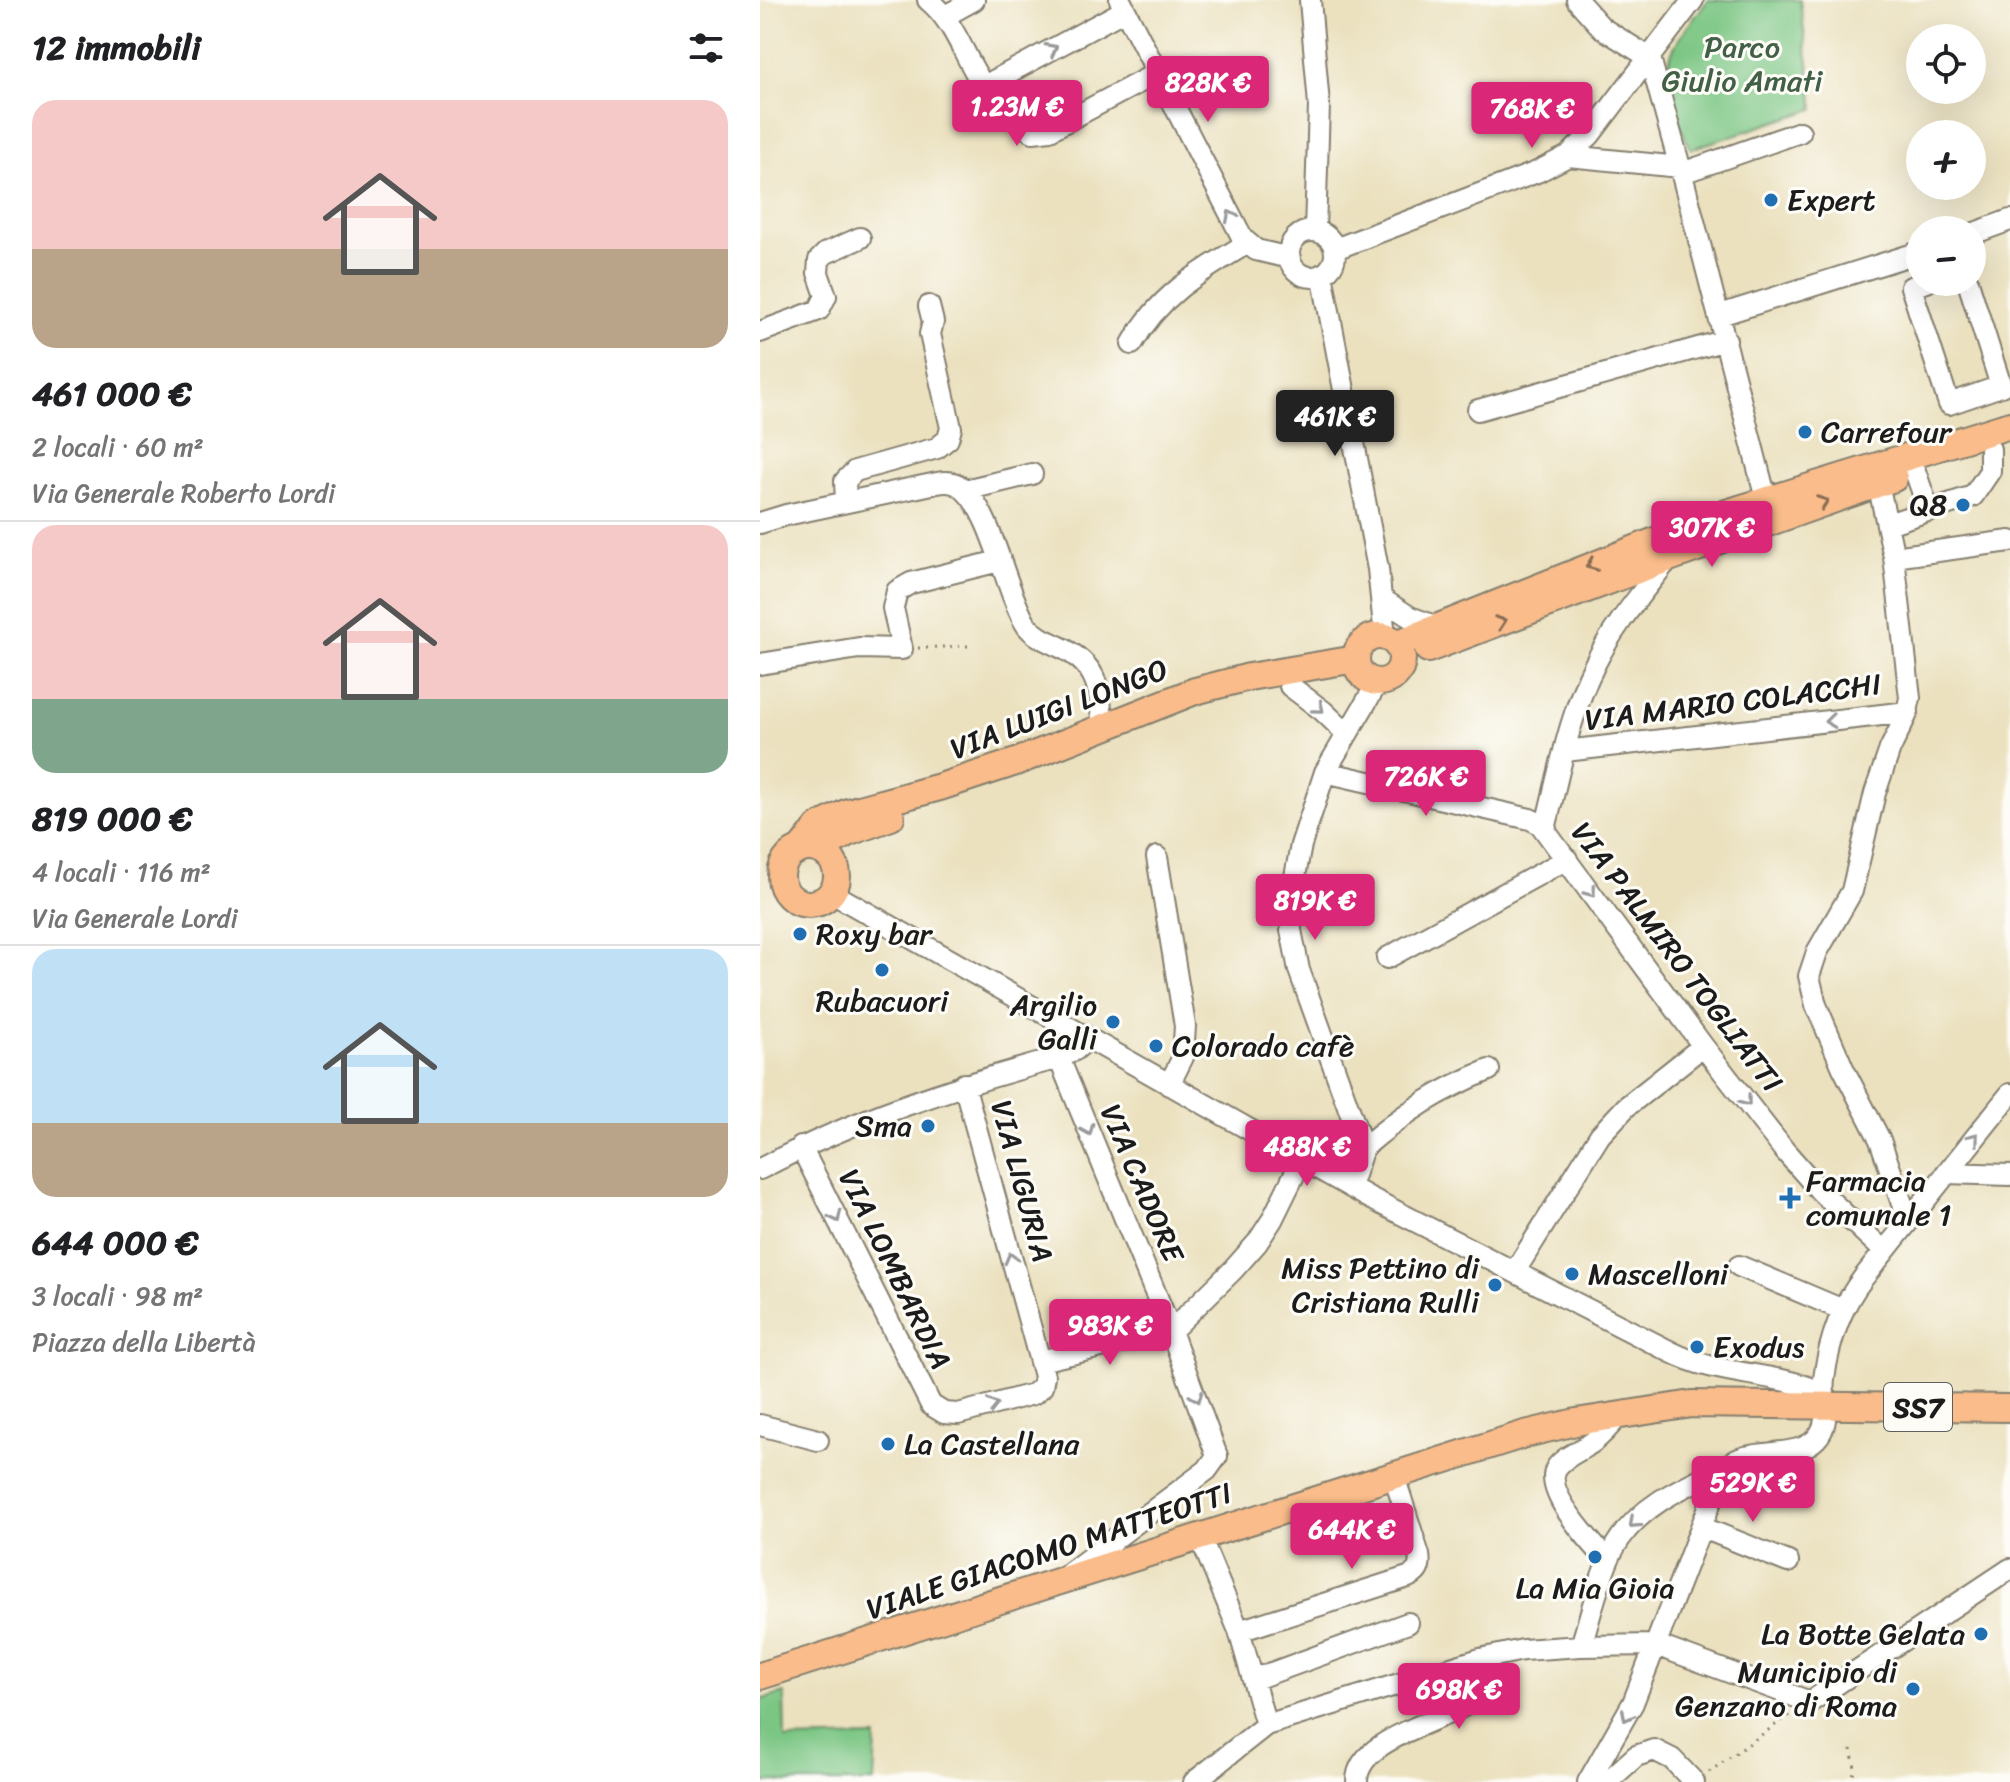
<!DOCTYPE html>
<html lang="it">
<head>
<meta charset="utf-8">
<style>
	:root { --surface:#fff; --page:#f6f6f6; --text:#202124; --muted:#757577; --line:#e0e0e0; --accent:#db2777 }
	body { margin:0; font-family:Sriracha,sans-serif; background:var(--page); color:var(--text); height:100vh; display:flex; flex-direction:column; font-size:30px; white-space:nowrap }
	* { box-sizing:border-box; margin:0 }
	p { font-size:26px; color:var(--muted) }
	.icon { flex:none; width:44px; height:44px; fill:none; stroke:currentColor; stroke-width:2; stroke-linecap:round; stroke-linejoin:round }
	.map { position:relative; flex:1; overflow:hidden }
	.panel { display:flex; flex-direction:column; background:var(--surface); width:760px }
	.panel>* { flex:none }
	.controls { position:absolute; left:1146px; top:24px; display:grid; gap:16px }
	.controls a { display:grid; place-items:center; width:80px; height:80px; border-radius:50%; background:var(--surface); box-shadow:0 8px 32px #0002; font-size:40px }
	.price { position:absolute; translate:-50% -68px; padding:0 18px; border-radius:8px; background:var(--accent); color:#fff; font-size:26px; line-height:52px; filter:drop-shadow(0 2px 4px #0008) }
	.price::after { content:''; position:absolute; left:50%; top:48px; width:24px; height:18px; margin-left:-12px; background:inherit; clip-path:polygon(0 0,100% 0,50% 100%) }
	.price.selected { background:#222; color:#fff }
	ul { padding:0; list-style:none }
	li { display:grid; align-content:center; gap:16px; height:424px; padding:0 32px }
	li+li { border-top:2px solid var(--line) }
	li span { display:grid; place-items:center; height:248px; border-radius:24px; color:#555 }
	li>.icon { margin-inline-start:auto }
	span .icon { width:144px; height:144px; fill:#fffc; stroke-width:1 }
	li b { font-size:34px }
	h2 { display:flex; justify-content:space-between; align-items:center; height:96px; padding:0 32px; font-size:34px }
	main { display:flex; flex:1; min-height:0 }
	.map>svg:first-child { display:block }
</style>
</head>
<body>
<main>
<section class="panel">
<h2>12 immobili<svg class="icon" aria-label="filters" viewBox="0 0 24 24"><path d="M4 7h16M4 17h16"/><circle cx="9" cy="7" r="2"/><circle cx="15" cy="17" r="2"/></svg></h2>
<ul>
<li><span style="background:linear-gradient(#f6c9c9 60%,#b9a48a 0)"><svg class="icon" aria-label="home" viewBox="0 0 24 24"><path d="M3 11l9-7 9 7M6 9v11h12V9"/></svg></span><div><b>461 000 €</b><p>2 locali · 60 m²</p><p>Via Generale Roberto Lordi</p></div></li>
<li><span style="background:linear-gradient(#f6c9c9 70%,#7fa58c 0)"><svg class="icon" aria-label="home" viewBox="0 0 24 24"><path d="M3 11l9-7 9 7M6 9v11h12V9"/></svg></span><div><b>819 000 €</b><p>4 locali · 116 m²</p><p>Via Generale Lordi</p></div></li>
<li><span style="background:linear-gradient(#bfe0f5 70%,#b9a48a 0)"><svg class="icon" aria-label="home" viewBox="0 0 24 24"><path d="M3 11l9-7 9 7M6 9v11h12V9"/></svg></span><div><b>644 000 €</b><p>3 locali · 98 m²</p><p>Piazza della Libertà</p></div></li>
</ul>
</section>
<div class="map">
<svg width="1250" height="1782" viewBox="0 0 1250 1782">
	<rect width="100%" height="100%" fill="#fdfcf7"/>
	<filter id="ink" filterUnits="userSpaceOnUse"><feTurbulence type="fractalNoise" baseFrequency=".0125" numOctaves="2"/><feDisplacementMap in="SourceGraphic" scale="16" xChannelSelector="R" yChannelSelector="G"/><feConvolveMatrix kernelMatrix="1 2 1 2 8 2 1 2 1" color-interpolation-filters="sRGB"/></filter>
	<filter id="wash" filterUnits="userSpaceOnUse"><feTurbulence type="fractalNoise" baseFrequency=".006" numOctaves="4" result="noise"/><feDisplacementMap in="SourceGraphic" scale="32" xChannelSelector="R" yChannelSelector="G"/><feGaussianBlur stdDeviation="1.8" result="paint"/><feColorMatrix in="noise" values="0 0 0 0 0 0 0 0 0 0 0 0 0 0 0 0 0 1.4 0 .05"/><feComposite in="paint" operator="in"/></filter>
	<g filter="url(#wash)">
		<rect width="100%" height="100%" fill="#ebe1bf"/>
		<path fill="#7cc684" stroke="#4c7150" stroke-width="2" d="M948,0H1040L1054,109L931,149C917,121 899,84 912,52C919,34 937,16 948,0Z
			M24,1693L25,1739L116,1737L114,1782H0V1700Z"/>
	</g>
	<g filter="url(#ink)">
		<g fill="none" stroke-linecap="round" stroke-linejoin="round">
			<defs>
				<path id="minor" d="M168,0C195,22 204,57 223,85C234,101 256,123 273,132L290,130L397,73
					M360,0L483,239L496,250L530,258
					M550,0L559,105L555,231
					M817,0L842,28L890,58L920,167
					M185,16L214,0
					M224,86L365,10
					M808,156L920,167L1006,499
					M922,173L1040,132
					M529 254a23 23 0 1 1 46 0a23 23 0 1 1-46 0Z
					M1212,234L1250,220
					M575,249L777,172L808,156L830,135L933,0
					M562,274L618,569L625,637
					M1167,282L1151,287L1189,404L1241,386L1208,282
					M960,315L1160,252
					M0,332L59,310L66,296L58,273L59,260L66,253L100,238
					M372,344C399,295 440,272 486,244
					M718,410L966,340
					M1155,471L1169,511
					M1118,483L1134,557L1150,698L1146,716L1130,749L1115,793L1092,891L1057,952L1049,976L1056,1005L1083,1068L1120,1140L1148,1221
					M205,490L272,474
					M86,502L85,481L95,471L177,448L188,439L191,428L170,334L173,322L169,306
					M0,523L26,515L177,483C186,481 194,481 201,487C232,509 245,592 267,626C275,636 287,641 298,646C340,665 339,689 343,729
					M1128,524L1213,496L1230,471V449
					M1134,557L1250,541
					M622,599L650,617L677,627
					M0,664L99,648L142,649L133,608L137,591L151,583L239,561
					M530,686L563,711L586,733
					M805,751L1148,712
					M565,772L770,819L780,824L943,1046L1024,1150L1061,1192L1124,1251
					M785,829C799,774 809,715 835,664C854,625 883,592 909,558
					M397,857L425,1026L423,1057L409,1085
					M72,893L610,1198L911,1352C960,1377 1014,1371 1063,1393
					M627,958L807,859
					M299,1058L411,1331L457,1456L447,1470L308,1574
					M41,1147L171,1405L184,1413L198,1414L273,1394L282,1387L284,1376L204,1084
					M603,1148C644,1113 679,1090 729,1070
					M0,1169C96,1118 195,1086 299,1058L315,1050L328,1039
					M1186,1173L1250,1175
					M590,1187L603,1148L539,970L531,930L530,903L541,845L565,772L618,682
					M979,1266L1083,1310
					M755,1271L840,1135L866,1107L943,1046
					M280,1361L411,1331L473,1270L497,1243L512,1220L542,1159
					M0,1425L58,1440
					M941,1527L1028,1562
					M440,1537L479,1631L506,1725
					M848,1561C833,1544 781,1491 797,1467C805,1456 822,1450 833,1442C843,1434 851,1425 859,1415
					M479,1631L648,1577C658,1573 661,1566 659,1555L634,1476
					M821,1646C831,1615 838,1580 852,1552C874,1508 922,1487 964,1468
					M495,1679L648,1623
					M434,1782L506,1725L720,1659L763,1650L821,1646L896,1645L1050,1702L1250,1569
					M597,1782C596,1738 686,1721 714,1700L717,1691L713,1662
					M828,1782L873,1703L964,1468C989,1445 1034,1461 1056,1439C1073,1421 1061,1400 1064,1379C1069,1341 1080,1307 1104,1277L1250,1094
					M847,1782L876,1756L894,1750L912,1759L934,1782"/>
				<path id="major" d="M596 659a23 23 0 1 1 46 0a23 23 0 1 1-46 0Z
					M636,644L963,514L1250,425
					M668,649L909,558L1134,478
					M21 876a28 28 0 1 1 56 0a28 28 0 1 1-56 0Z
					M40,850L58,827L88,812L180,787L256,762L435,691L489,677L596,659
					M59,850L87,833L131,817
					M0,1676L765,1434L816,1422L932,1404L1250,1408"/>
			</defs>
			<use href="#minor" stroke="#847e6e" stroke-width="24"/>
			<use href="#major" stroke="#847e6e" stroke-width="30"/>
			<path stroke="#847e6e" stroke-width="3" stroke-dasharray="2 6" stroke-linecap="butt" d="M158,648L209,646
				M1091,1749L1095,1768L1091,1782
				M949,1772L1031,1714"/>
			<use href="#minor" stroke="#fff" stroke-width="20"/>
			<use href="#major" stroke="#f9bc8a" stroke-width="26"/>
		</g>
		<defs><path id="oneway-chevron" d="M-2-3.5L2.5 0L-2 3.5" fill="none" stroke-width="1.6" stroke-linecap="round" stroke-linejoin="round" transform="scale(2)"/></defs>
		<g stroke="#999">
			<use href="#oneway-chevron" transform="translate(292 49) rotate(-28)"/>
			<use href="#oneway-chevron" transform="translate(471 216) rotate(-117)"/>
			<use href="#oneway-chevron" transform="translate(559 708) rotate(40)"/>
			<use href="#oneway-chevron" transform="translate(1070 721) rotate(173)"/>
			<use href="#oneway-chevron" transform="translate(831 892) rotate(54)"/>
			<use href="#oneway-chevron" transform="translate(986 1101) rotate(52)"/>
			<use href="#oneway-chevron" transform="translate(328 1130) rotate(67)"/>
			<use href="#oneway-chevron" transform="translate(1214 1138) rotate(-51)"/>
			<use href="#oneway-chevron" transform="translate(76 1217) rotate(64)"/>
			<use href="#oneway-chevron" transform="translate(251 1258) rotate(-105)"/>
			<use href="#oneway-chevron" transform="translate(437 1397) rotate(69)"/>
			<use href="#oneway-chevron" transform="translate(233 1405) rotate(-14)"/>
			<use href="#oneway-chevron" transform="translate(874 1523) rotate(137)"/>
			<use href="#oneway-chevron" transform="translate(867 1716) rotate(117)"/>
		</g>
		<g stroke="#8a6c53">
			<use href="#oneway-chevron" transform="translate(1063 502) rotate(-20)"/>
			<use href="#oneway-chevron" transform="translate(831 565) rotate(158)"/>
			<use href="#oneway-chevron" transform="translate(741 622) rotate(-20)"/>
		</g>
	</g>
	<g fill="#1f6fb2" stroke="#fdfcf7" stroke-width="3">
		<circle cx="1011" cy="200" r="8"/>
		<circle cx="1045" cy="432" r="8"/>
		<circle cx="1203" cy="505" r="8"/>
		<circle cx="40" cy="934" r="8"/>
		<circle cx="122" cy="970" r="8"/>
		<circle cx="353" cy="1022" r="8"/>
		<circle cx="396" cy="1046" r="8"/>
		<circle cx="168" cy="1126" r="8"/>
		<path d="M1026 1186h8v8h8v8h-8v8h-8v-8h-8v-8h8z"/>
		<circle cx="812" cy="1274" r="8"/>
		<circle cx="735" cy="1285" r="8"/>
		<circle cx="937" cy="1347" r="8"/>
		<circle cx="128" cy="1444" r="8"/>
		<circle cx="835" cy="1557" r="8"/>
		<circle cx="1221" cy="1634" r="8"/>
		<circle cx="1153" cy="1689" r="8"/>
	</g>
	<g text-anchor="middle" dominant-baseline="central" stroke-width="6" stroke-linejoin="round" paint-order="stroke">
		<rect fill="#fdfcf7" stroke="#605f5e" stroke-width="2" x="1124" y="1383" width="68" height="48" rx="6"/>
		<g font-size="28" font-weight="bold" fill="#1c1c1c">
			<text x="1158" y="1407">SS7</text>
		</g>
		<g font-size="30" fill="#426046" stroke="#fdfcf7">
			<text x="982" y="47">Parco<tspan x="982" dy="34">Giulio Amati</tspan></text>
		</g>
		<g font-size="30" fill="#1c1c1c" stroke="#fdfcf7" text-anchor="start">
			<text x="1027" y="200">Expert</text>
			<text x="1061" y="432">Carrefour</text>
			<text x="1187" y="505" text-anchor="end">Q8</text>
			<text x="56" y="934">Roxy bar</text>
			<text x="122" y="1001" text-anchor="middle">Rubacuori</text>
			<text x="337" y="1005" text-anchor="end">Argilio<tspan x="337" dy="34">Galli</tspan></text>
			<text x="412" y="1046">Colorado cafè</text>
			<text x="152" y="1126" text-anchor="end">Sma</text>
			<text x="1046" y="1181">Farmacia<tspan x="1046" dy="34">comunale 1</tspan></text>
			<text x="719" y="1268" text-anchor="end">Miss Pettino di<tspan x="719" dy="34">Cristiana Rulli</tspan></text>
			<text x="828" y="1274">Mascelloni</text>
			<text x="953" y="1347">Exodus</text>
			<text x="144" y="1444">La Castellana</text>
			<text x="835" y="1588" text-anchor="middle">La Mia Gioia</text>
			<text x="1205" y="1634" text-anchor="end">La Botte Gelata</text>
			<text x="1137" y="1672" text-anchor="end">Municipio di<tspan x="1137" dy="34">Genzano di Roma</tspan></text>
		</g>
		<g font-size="30" fill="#1c1c1c" stroke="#fdfcf7">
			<text transform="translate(973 702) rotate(-7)">VIA MARIO COLACCHI</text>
			<text transform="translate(299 709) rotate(-21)">VIA LUIGI LONGO</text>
			<text transform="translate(917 957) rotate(53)">VIA PALMIRO TOGLIATTI</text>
			<text transform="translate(262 1181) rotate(75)">VIA LIGURIA</text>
			<text transform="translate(382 1183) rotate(67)">VIA CADORE</text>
			<text transform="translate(135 1269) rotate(64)">VIA LOMBARDIA</text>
			<text transform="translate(289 1551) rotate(-18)">VIALE GIACOMO MATTEOTTI</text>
		</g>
	</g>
</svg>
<div class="controls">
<a><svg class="icon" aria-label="locate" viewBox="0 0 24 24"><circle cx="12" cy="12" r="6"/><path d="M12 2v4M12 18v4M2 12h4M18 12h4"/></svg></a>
<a>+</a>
<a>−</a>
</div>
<b class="price" style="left:448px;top:124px">828K €</b>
<b class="price" style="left:257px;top:148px">1.23M €</b>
<b class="price" style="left:772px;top:150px">768K €</b>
<b class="price selected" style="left:575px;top:458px">461K €</b>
<b class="price" style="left:952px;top:569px">307K €</b>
<b class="price" style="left:666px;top:818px">726K €</b>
<b class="price" style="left:555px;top:942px">819K €</b>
<b class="price" style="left:547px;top:1188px">488K €</b>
<b class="price" style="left:350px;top:1367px">983K €</b>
<b class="price" style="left:993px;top:1524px">529K €</b>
<b class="price" style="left:592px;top:1571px">644K €</b>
<b class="price" style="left:699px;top:1731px">698K €</b>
</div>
</main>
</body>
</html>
